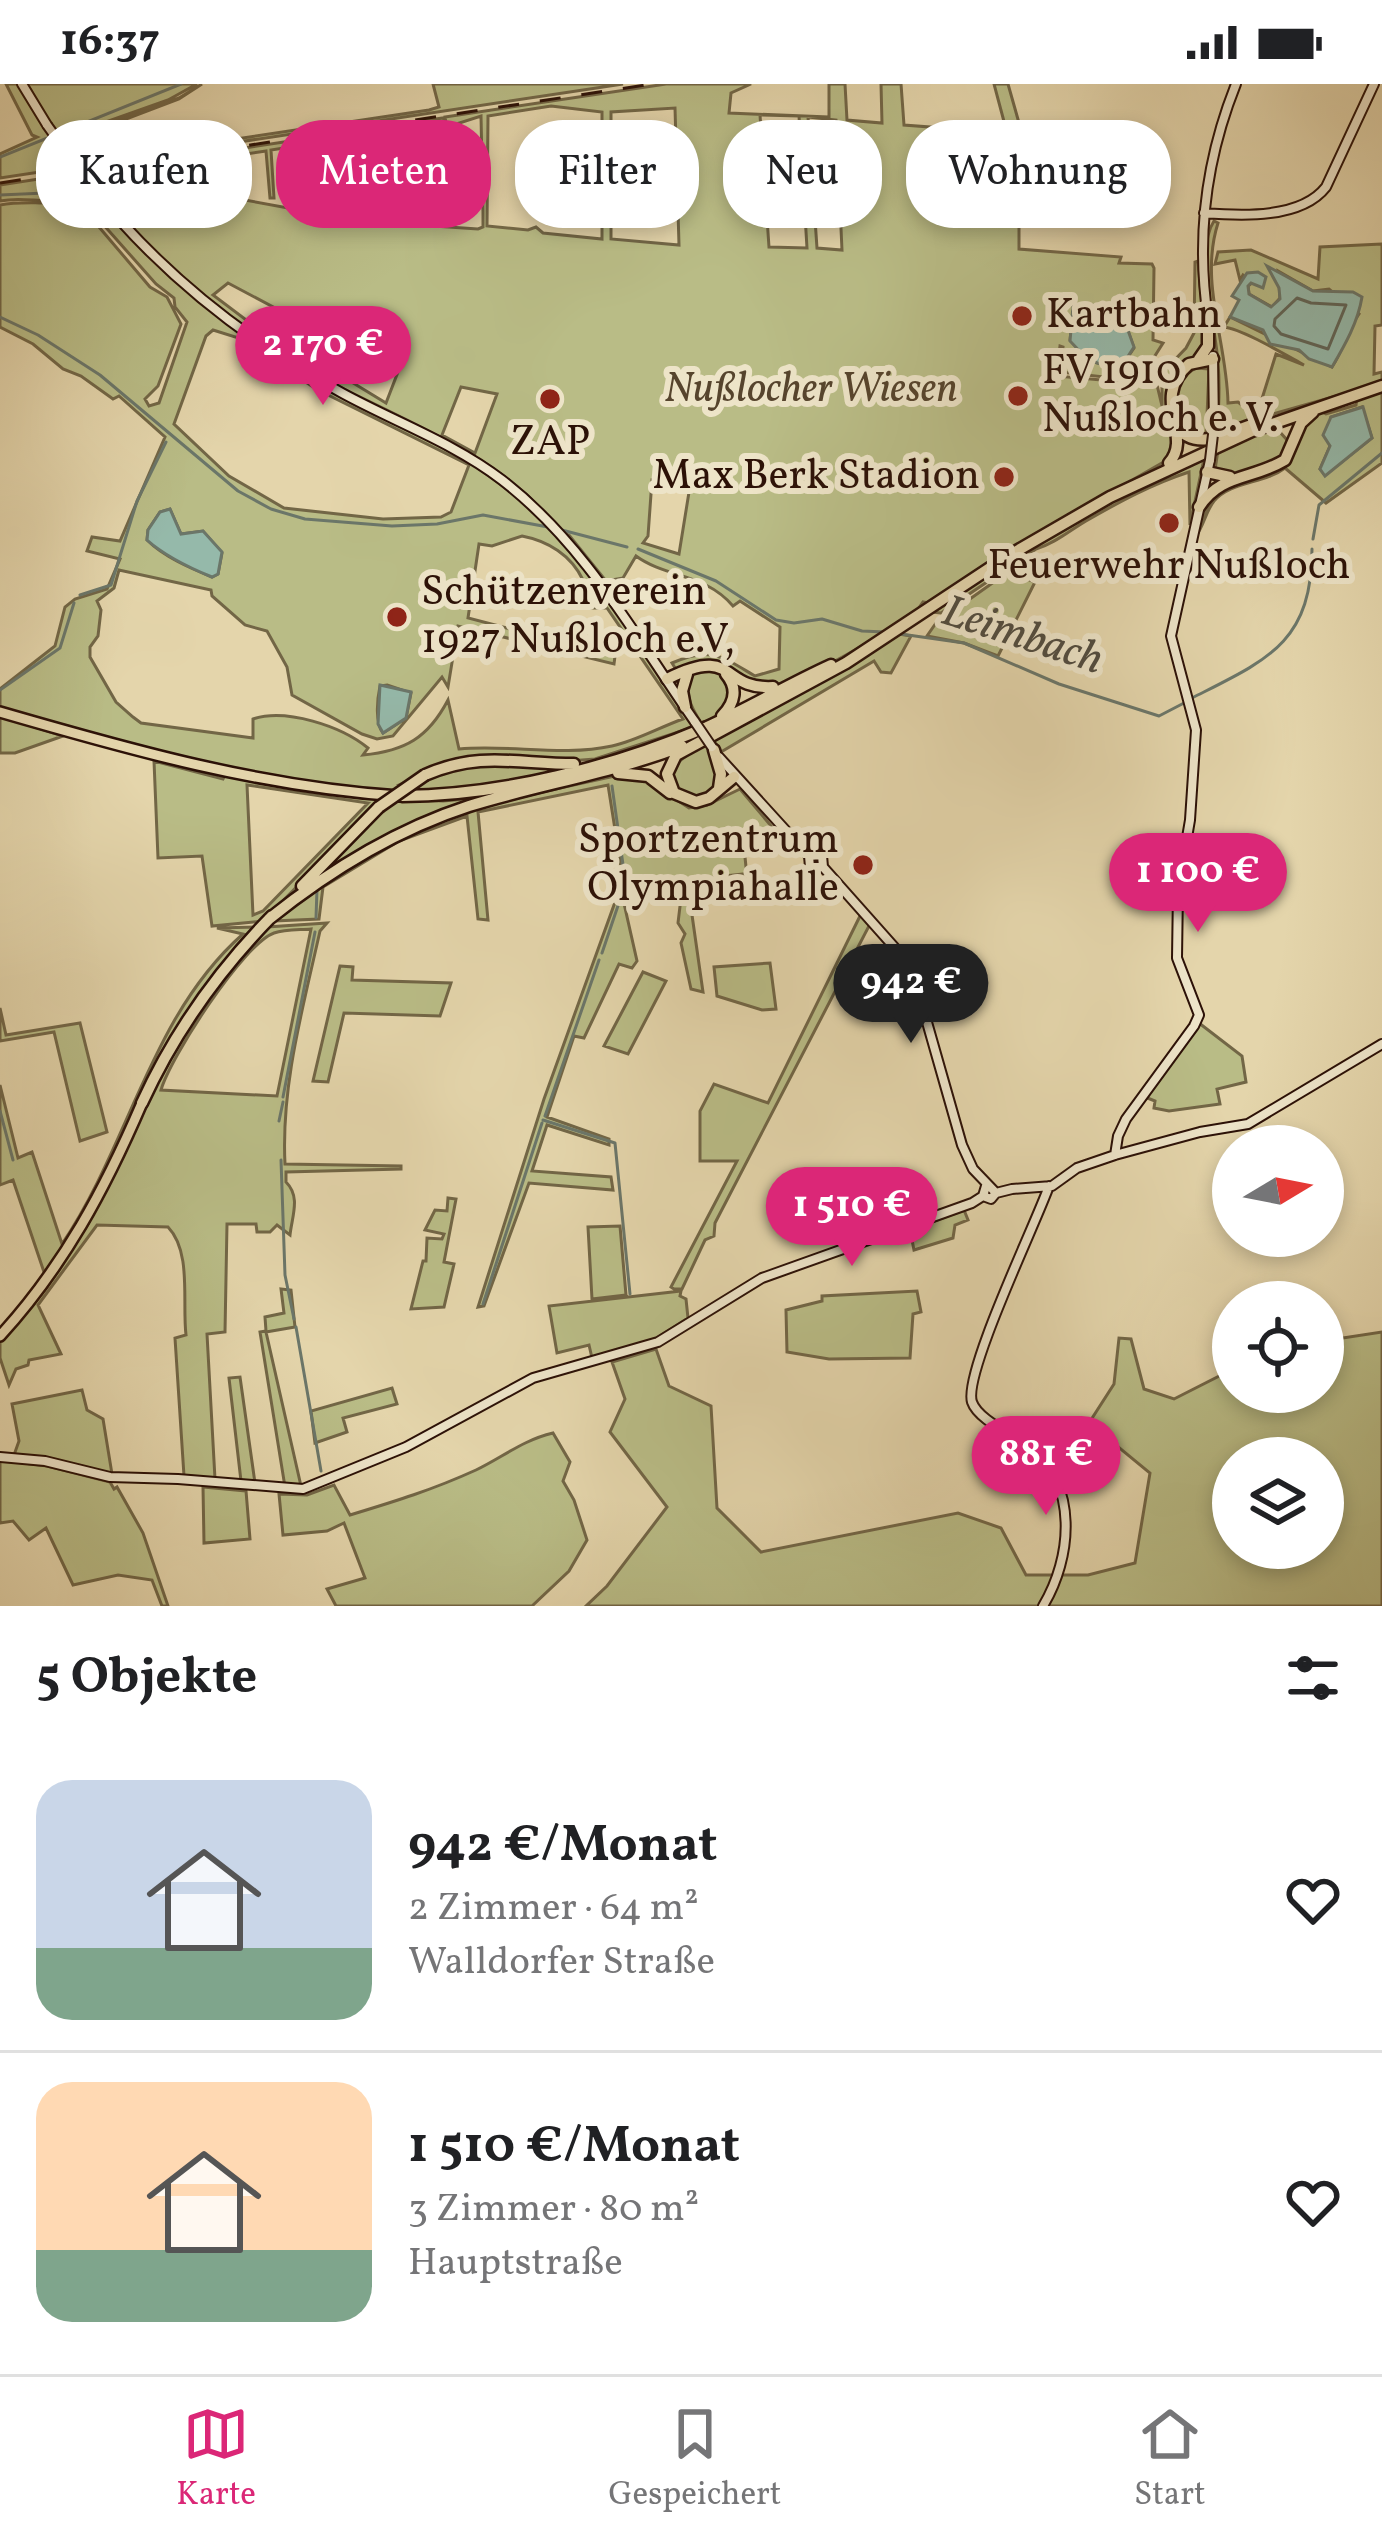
<!DOCTYPE html>
<html lang="de">
<head>
<meta charset="utf-8">
<style>
	:root { --surface:#fff; --page:#f2f2f2; --text:#202124; --muted:#757577; --line:#e0e0e0; --accent:#db2777 }
	body { margin:0; font-family:Vollkorn,serif; background:var(--page); color:var(--text); height:100vh; display:flex; flex-direction:column; font-size:45px; white-space:nowrap }
	* { box-sizing:border-box; margin:0 }
	p { font-size:39px; color:var(--muted) }
	.icon { flex:none; width:66px; height:66px; fill:none; stroke:currentColor; stroke-width:2; stroke-linecap:round; stroke-linejoin:round }
	.map { position:relative; height:1522px; overflow:hidden }
	.drawer { display:flex; flex-direction:column; background:var(--surface); flex:1 }
	.drawer>* { flex:none }
	.top-card { position:absolute; left:36px; top:36px; width:1311px; height:108px; display:flex; gap:24px }
	.needle { width:78px; rotate:80deg }
	.fabs { position:absolute; left:1212px; top:1041px; display:grid; gap:24px }
	.fabs a { display:grid; place-items:center; width:132px; height:132px; border-radius:50%; background:var(--surface); box-shadow:0 6px 18px #0003; font-size:60px }
	.price { position:absolute; translate:-50% -102px; padding:0 27px; border-radius:42px; background:var(--accent); color:#fff; font-size:39px; line-height:78px; filter:drop-shadow(0 3px 6px #0008) }
	.price::after { content:''; position:absolute; left:50%; top:72px; width:36px; height:27px; margin-left:-18px; background:inherit; clip-path:polygon(0 0,100% 0,50% 100%) }
	.price.active { background:#222; color:#fff }
	ul { padding:0; list-style:none }
	li { display:flex; align-items:center; gap:36px; height:300px; padding:0 36px }
	li+li { border-top:3px solid var(--line) }
	li span { display:grid; place-items:center; flex:none; width:336px; height:240px; border-radius:36px; color:#555 }
	li>.icon { margin-inline-start:auto }
	span .icon { width:144px; height:144px; fill:#fffc; stroke-width:1 }
	li b { font-size:51px }
	h2 { display:flex; justify-content:space-between; align-items:center; height:144px; padding:0 36px; font-size:51px }
	.tag { padding:0 42px; border-radius:48px; background:var(--surface); box-shadow:0 6px 18px #0003; font-size:42px; line-height:108px }
	.tag.active { background:var(--accent); color:#fff }
	.status { display:flex; justify-content:space-between; align-items:center; height:84px; padding:0 60px; background:var(--surface); direction:ltr }
	.status svg { height:33px; fill:currentColor }
	.tab-bar { display:flex; justify-content:space-around; align-items:center; height:168px; border-top:3px solid var(--line); background:var(--surface); font-size:33px; color:var(--muted) }
	.tab-bar a { display:grid; justify-items:center; gap:6px }
	.tab-bar .active { color:var(--accent) }
	.map>svg:first-child { display:block }
</style>
</head>
<body>
<div class="status"><b>16:37</b><svg viewBox="0 0 49 12"><path d="M0 12V9h3v3zM5 12V6h3v6zM10 12V3h3v9zM15 12V0h3v12zM26 1h20v11H26zM47 4h2v5h-2z"/></svg></div>
<div class="map">
<svg width="1382" height="1522" viewBox="0 0 1382 1522">
	<rect width="100%" height="100%" fill="#e4d5ab"/>
	<filter id="stains"><feTurbulence type="fractalNoise" baseFrequency=".00167" numOctaves="4"/><feColorMatrix values="0 0 0 0 .2 0 0 0 0 .09 0 0 0 0 .02 0 0 0 .5 -.17"/></filter>
	<radialGradient id="worn" r=".72"><stop offset=".6" stop-color="#630" stop-opacity="0"/><stop offset="1" stop-color="#630" stop-opacity=".3"/></radialGradient>
	<path fill="#b9bc86" stroke="#726646" stroke-width="3" fill-rule="evenodd" d="M6,0H19L52,43L27,0H197L168,16L83,46L92,51L93,45L179,14L202,0L179,15L97,46L95,54L103,75L429,26L439,23L433,0H623L0,94V70L37,53L32,51Z
		M666,0H751L731,9L729,29L829,33V0H845L847,36L882,39L881,0H901L904,41L943,44L966,102L988,117L1021,112L1016,46L1006,45L994,0H1008L1021,46L1019,49V165L1121,173L1119,179L1152,180L1154,184L1153,256L1163,259L1139,297L1060,288L1063,263L1060,262L1056,292L1157,301L1162,322V289L1186,264L1194,249L1195,178L1198,177L1205,257C1200,279 1174,279 1168,302C1162,326 1177,349 1174,372L1028,456L929,519L923,518L916,528C882,550 803,602 764,602C725,603 731,563 677,587L672,579C711,562 721,572 755,592L779,585L780,543L740,517L733,522C705,489 666,494 636,472L623,494L606,497L569,451L557,448L612,519L694,643L595,675L557,678L507,671L455,676L401,700C420,703 450,682 473,678C509,672 544,683 579,682C516,697 453,711 388,708C256,702 126,661 0,626V605L55,562L65,523L75,515L107,505L120,475L87,467L92,453L120,457L165,353L119,312L113,315L81,292L63,285L33,260L0,243V121C25,116 49,122 76,116L150,203L167,213L181,240L158,302L145,315L149,322L159,319L187,238L175,223L174,214L156,200L78,112C46,123 28,111 0,117V101L77,89L163,185L246,253L321,301L466,375L550,437C500,365 355,318 278,270C202,221 139,157 85,88L443,34L446,39L445,33ZM551,22L602,28V155L543,149L536,143L528,146L487,142L488,32ZM675,24L679,161L611,155V28ZM760,31L799,32L807,164L769,163ZM481,32L483,128V143L478,145L359,137L223,112L219,74L266,67L270,114H274L271,66L430,41L444,44ZM808,33L836,36L842,166L817,164ZM204,76L205,108L126,90L128,87ZM228,199L307,241L401,280L386,319L345,294L294,272L213,211ZM1106,221L1121,227L1134,264L1119,286L1088,276L1070,256L1074,222ZM213,246L242,255L316,305L469,381L451,428L441,433L383,435L284,424L229,392L174,340L206,252ZM461,303L497,310L475,369L442,351ZM652,396L690,402L679,470L643,459L648,452ZM170,425L181,450L203,447L222,469L218,490L212,493C190,484 164,473 147,456L148,446L160,428ZM522,452C548,457 571,471 583,496C587,505 586,514 591,524H607L683,635C660,643 636,657 612,662C562,673 509,660 459,665L448,616C428,654 405,667 363,671L368,664C341,642 286,624 253,635V654L141,639L133,633L116,618L90,573V563L98,552L101,526L97,517L114,504L119,486L211,506L212,512L245,541L267,547L287,583L292,611L362,650L377,655L393,652L442,593L448,603L458,542L614,580L615,572L468,534L479,460L492,462ZM387,601L411,609L406,634L383,649C375,639 377,616 380,602Z
		M1214,137L1218,139C1199,198 1227,258 1228,319L1238,318L1247,325L1260,321L1276,270L1304,281C1284,270 1242,245 1224,243L1230,233L1332,283C1344,265 1347,247 1359,230L1329,205L1313,207L1278,187L1280,214L1272,223L1249,210L1248,202L1252,199L1243,191L1240,196L1235,176L1215,180L1218,168L1251,166L1318,195L1320,163L1382,160V241L1375,242L1374,290L1382,288V299L1217,346C1219,324 1220,301 1218,279C1216,242 1194,167 1214,137Z
		M1196,284L1209,285L1206,355L1190,353C1169,328 1164,302 1196,284Z
		M1382,306V379L1326,419L1285,384C1264,400 1231,397 1214,417C1206,427 1204,441 1196,452L1213,408L1280,381L1302,340L1320,327L1326,330L1356,321L1357,313ZM1362,323L1372,354L1325,391L1320,385L1330,362L1331,333Z
		M1278,346L1288,357L1284,372C1260,384 1241,395 1215,386L1218,366L1266,347Z
		M1205,370L1190,441L1189,388C1152,400 1119,418 1086,437C1069,447 1054,460 1036,465L941,529L930,528L1062,443Z
		M1008,488L1035,498L998,572L964,559L927,552L936,539Z
		M899,550L911,552L891,589L881,588L874,577L721,668L713,655Z
		M718,586L733,603L725,627L702,640C690,622 683,608 693,588Z
		M0,632L63,652L15,669H0Z
		M704,659L717,679L715,706L698,716L677,709L670,684Z
		M154,677L223,695L225,691L383,715L263,837L212,842L202,772L158,774ZM247,701L368,719L263,827L253,831Z
		M615,692L642,693L689,724L707,721L740,705L777,749L743,753L746,783L752,789L698,795L695,801L688,803L703,908L691,905L681,859L685,850L678,839L681,814L627,796L623,815L637,877L632,884L619,880L584,954L574,952L547,1033L609,1055V1061L547,1041L532,1087L611,1093L613,1106L529,1099L484,1222L478,1223L544,1015L623,796L608,701L478,728L488,836L478,835L467,732L399,757L323,803L319,835L273,837C298,818 322,796 348,780C430,730 522,712 615,692Z
		M489,713L383,753L299,808L392,715L443,717Z
		M861,830L870,840L715,1139L714,1152L705,1156L682,1205H674L671,1203L737,1077H700V1027L714,1000L768,1019Z
		M327,839L320,847C303,924 281,1001 285,1080L401,1082V1085L286,1088V1098C301,1113 292,1132 290,1151L277,1141L270,1148H257L256,1140H227L225,1248L207,1250L215,1395L184,1392L175,1254L186,1251C182,1218 192,1168 168,1143L97,1141L38,1221L61,1270L29,1276L28,1281L16,1285L9,1301L0,1274V1256L38,1214L88,1140L155,997L204,913L267,843ZM311,845L277,1012L161,1006C170,974 243,860 274,849C285,845 299,846 311,845Z
		M257,843L196,915L112,1081L46,1194L13,1096L0,1101V1001L18,1074L32,1068L62,1160C130,1060 150,932 243,850L217,844Z
		M770,879L776,925L762,926L717,912L714,883Z
		M340,882L353,883L352,896L451,899L440,932L344,929L328,998L313,997Z
		M643,888L666,897L628,970L604,962Z
		M0,924L6,951L80,939L107,1048L80,1057L54,948L0,957Z
		M1199,939L1242,972L1246,998L1217,1005L1220,1020L1169,1027L1154,1024L1155,1017L1145,1013Z
		M448,1114L456,1115L444,1178L454,1180L444,1223L411,1225L423,1177H426L427,1154L442,1155L444,1150L425,1146L435,1126L447,1127Z
		M964,1126L968,1136L955,1141L953,1154L914,1166L910,1146Z
		M620,1142L626,1211L592,1215L588,1143Z
		M281,1205L291,1206L295,1243L266,1248L301,1402L285,1403L260,1248L266,1247L265,1233L284,1229Z
		M681,1207L680,1212L686,1215L688,1234L649,1259L592,1274L589,1261L557,1269L549,1222Z
		M917,1207L921,1228L913,1230L910,1274L829,1275L787,1268L786,1226L822,1217V1212Z
		M1382,1248V1522H586L607,1502L667,1423L610,1348L625,1315L612,1278L656,1265L669,1302L711,1322L717,1424L761,1468L958,1429L1001,1444L1026,1491H1088L1135,1479L1150,1389L1089,1339L1114,1300L1119,1254L1131,1255L1144,1305L1174,1315L1229,1287L1231,1252L1233,1308H1323V1257ZM1233,1374H1323V1464H1233Z
		M240,1293L255,1399L241,1397L229,1294Z
		M392,1304L397,1320L343,1334L347,1348L315,1359L311,1327Z
		M82,1306L87,1326L103,1335L112,1390L14,1371L19,1357L12,1320Z
		M553,1349L570,1378L563,1397L574,1416L587,1456L569,1487L532,1522H336L327,1505L365,1494L344,1439L327,1447L283,1451L279,1410L307,1411L334,1401L350,1431C396,1417 432,1406 476,1386C503,1373 523,1356 553,1349Z
		M0,1376L47,1382L110,1398L114,1405L117,1403L143,1449L168,1522H162L152,1496L118,1491L73,1501L46,1444L29,1456L13,1437L0,1439Z
		M203,1403L246,1407L250,1455L204,1459Z"/>
	<path fill="#95b9aa" stroke="#6b7669" stroke-width="3" d="M1267,182L1313,207L1353,208L1362,213C1358,238 1345,261 1332,283L1309,275L1299,266L1270,260L1263,246L1230,233L1239,216L1232,212L1247,189L1258,188L1266,193L1263,204L1251,199L1248,202L1249,210L1271,223L1280,215L1279,204Z
		M1106,221L1121,227L1134,263L1119,286L1088,276L1070,257L1073,222Z
		M1363,323L1372,354L1325,392L1320,385L1330,362L1323,351L1331,333Z
		M170,425L181,450L203,447L222,468L218,490L212,493C190,484 165,472 147,456L148,446L160,428Z
		M380,601L411,608L406,634L383,649L378,640Z"/>
	<g fill="none" stroke-linecap="round" stroke-linejoin="round">
		<path stroke="#606558" stroke-width="3" d="M1297,214L1311,219L1346,221L1328,265L1281,250L1274,242L1275,235Z"/>
		<path stroke="#6b7669" stroke-width="3" d="M0,73L181,0
			M0,111L68,108
			M0,233L38,251L100,291L238,407L271,425L305,435L392,442L437,440L483,431L548,443
			M558,445L627,463
			M1313,455L1319,421L1382,369
			M638,465L716,497L776,536L794,539L822,535L862,547L885,548
			M80,511L111,501L137,417L166,358
			M901,550L964,559L1059,600L1159,632L1184,619
			M0,606L60,564L74,519
			M1192,614C1267,576 1312,559 1312,465
			M612,702L625,795
			M316,834L317,805
			M602,869L625,801
			M283,1013L315,848
			M0,1027L13,1076
			M545,1032L599,876
			M543,1036L615,1059L630,1210
			M279,1037L283,1018
			M281,1076L285,1191L294,1235
			M483,1220L542,1039
			M296,1243L321,1387"/>
		<defs>
			<path id="secondary" d="M22,0L47,41
				M90,101C159,188 245,256 342,309C395,338 454,359 502,396C586,461 635,552 695,638
				M1204,129C1242,132 1301,135 1326,103L1374,0
				M1208,234C1196,154 1206,75 1236,0
				M1213,272L1214,342
				M620,519L623,502
				M719,673L809,772L810,783H823
				M809,772L822,771L823,783L911,882L962,1061L973,1085L996,1109
				M1115,1071L1118,1052L1126,1035L1194,942L1199,931L1177,874L1178,806L1190,736L1196,646L1171,552L1210,376
				M983,1112L991,1115L996,1109L1012,1105L1052,1102L1077,1084L1115,1071L1200,1048L1248,1040L1382,960
				M0,1373L45,1377L110,1393L178,1395L303,1405L406,1363L533,1294L658,1258L762,1194L972,1119L983,1112L986,1102
				M1043,1522C1072,1474 1079,1400 1029,1363C1014,1351 978,1336 972,1318C963,1290 1036,1139 1049,1102"/>
			<path id="primary" d="M0,628C131,666 262,703 399,712
				M0,1252C64,1182 105,1105 142,1019"/>
			<path id="highway" d="M1199,275L1208,262V233
				M1175,341C1198,372 1231,345 1261,338
				M1169,379C1194,352 1149,315 1189,280L1213,275
				M1207,388L1230,393
				M1199,423C1221,389 1252,396 1285,376L1301,339L1313,328
				M667,595C737,560 719,606 773,603
				M685,623L682,607L687,590
				M722,632C735,619 738,604 726,590
				M714,666L721,690L719,704
				M618,689L648,692L670,709
				M425,691C480,667 518,680 574,680
				M734,693L709,714L696,718L674,709L667,690L676,671L846,579L1008,472L1110,413L1252,347L1382,302
				M402,712C504,711 613,683 707,643C749,624 789,600 831,581
				M302,802L379,723
				M269,835C330,786 395,746 469,722C540,700 613,689 682,662
				M142,1019C175,947 217,888 272,832"/>
		</defs>
		<use href="#secondary" stroke="#2c1107" stroke-width="12"/>
		<use href="#primary" stroke="#2c1107" stroke-width="14"/>
		<use href="#highway" stroke="#2c1107" stroke-width="15"/>
		<use href="#secondary" stroke="#ede4c8" stroke-width="8"/>
		<use href="#primary" stroke="#e4d5ab" stroke-width="9"/>
		<use href="#highway" stroke="#e4d5ab" stroke-width="10"/>
		<path stroke="#2c1107" stroke-width="3" stroke-dasharray="21 21" stroke-linecap="butt" d="M0,99L652,0"/>
		<defs>
			<path id="secondary-bridge" d="M47,41L90,101
				M1210,376L1214,342
				M695,638L712,663"/>
			<path id="highway-bridge" d="M379,723L425,691"/>
		</defs>
		<use href="#secondary-bridge" stroke="#2c1107" stroke-width="12" stroke-linecap="butt"/>
		<use href="#highway-bridge" stroke="#2c1107" stroke-width="15" stroke-linecap="butt"/>
		<use href="#secondary-bridge" stroke="#ede4c8" stroke-width="8"/>
		<use href="#highway-bridge" stroke="#e4d5ab" stroke-width="10"/>
	</g>
	<g fill="#8f2418" stroke="#ede4c8" stroke-width="4.5">
		<circle cx="1022" cy="232" r="12"/>
		<circle cx="1018" cy="312" r="12"/>
		<circle cx="550" cy="315" r="12"/>
		<circle cx="1004" cy="393" r="12"/>
		<circle cx="1169" cy="439" r="12"/>
		<circle cx="397" cy="533" r="12"/>
		<circle cx="863" cy="781" r="12"/>
	</g>
	<g text-anchor="middle" dominant-baseline="central" stroke-width="12" stroke-linejoin="round" paint-order="stroke">
		<g font-size="42" fill="#2c1107" stroke="#ede4c8" text-anchor="start">
			<text x="1046" y="232">Kartbahn</text>
			<text x="1042" y="288">FV 1910<tspan x="1042" dy="48">Nußloch e. V.</tspan></text>
			<text x="550" y="359" text-anchor="middle">ZAP</text>
			<text x="980" y="393" text-anchor="end">Max Berk Stadion</text>
			<text x="1169" y="483" text-anchor="middle">Feuerwehr Nußloch</text>
			<text x="421" y="509">Schützenverein<tspan x="421" dy="48">1927 Nußloch e.V,</tspan></text>
			<text x="839" y="757" text-anchor="end">Sportzentrum<tspan x="839" dy="48">Olympiahalle</tspan></text>
		</g>
		<g font-size="42" font-style="italic" fill="#56442d" stroke="#ede4c8">
			<text x="811" y="306">Nußlocher Wiesen</text>
		</g>
		<g font-size="45" font-style="italic" fill="#514c40" stroke="#ede4c8">
			<text transform="translate(1022 553) rotate(18)">Leimbach</text>
		</g>
	</g>
	<rect width="100%" height="100%" filter="url(#stains)"/>
	<rect width="100%" height="100%" fill="url(#worn)"/>
</svg>
<div class="fabs">
<a><svg class="needle" viewBox="-14 -14 28 28"><path d="M0-13l5 13h-10z" fill="#e53935"/><path d="M0 13l5-13h-10z" fill="#757577"/></svg></a>
<a><svg class="icon" aria-label="locate" viewBox="0 0 24 24"><circle cx="12" cy="12" r="6"/><path d="M12 2v4M12 18v4M2 12h4M18 12h4"/></svg></a>
<a><svg class="icon" aria-label="layers" viewBox="0 0 24 24"><path d="M12 4l9 5-9 5-9-5zM3 14l9 5 9-5"/></svg></a>
</div>
<b class="price" style="left:323px;top:324px">2 170 €</b>
<b class="price" style="left:1198px;top:851px">1 100 €</b>
<b class="price active" style="left:911px;top:962px">942 €</b>
<b class="price" style="left:852px;top:1185px">1 510 €</b>
<b class="price" style="left:1046px;top:1434px">881 €</b>
<div class="top-card">
<a class="tag">Kaufen</a>
<a class="tag active">Mieten</a>
<a class="tag">Filter</a>
<a class="tag">Neu</a>
<a class="tag">Wohnung</a>
</div>
</div>
<section class="drawer">
<h2>5 Objekte<svg class="icon" aria-label="filters" viewBox="0 0 24 24"><path d="M4 7h16M4 17h16"/><circle cx="9" cy="7" r="2"/><circle cx="15" cy="17" r="2"/></svg></h2>
<ul>
<li><span style="background:linear-gradient(#c9d6e8 70%,#7fa58c 0)"><svg class="icon" aria-label="home" viewBox="0 0 24 24"><path d="M3 11l9-7 9 7M6 9v11h12V9"/></svg></span><div><b>942 €/Monat</b><p>2 Zimmer · 64 m²</p><p>Walldorfer Straße</p></div><svg class="icon" aria-label="heart" viewBox="0 0 24 24"><path d="M12 20l-8-8c-3-5 5-10 8-4 3-6 11-1 8 4z"/></svg></li>
<li><span style="background:linear-gradient(#ffd9b3 70%,#7fa58c 0)"><svg class="icon" aria-label="home" viewBox="0 0 24 24"><path d="M3 11l9-7 9 7M6 9v11h12V9"/></svg></span><div><b>1 510 €/Monat</b><p>3 Zimmer · 80 m²</p><p>Hauptstraße</p></div><svg class="icon" aria-label="heart" viewBox="0 0 24 24"><path d="M12 20l-8-8c-3-5 5-10 8-4 3-6 11-1 8 4z"/></svg></li>
</ul>
</section>
<nav class="tab-bar">
<a class="active"><svg class="icon" aria-label="map" viewBox="0 0 24 24"><path d="M3 6l6-2 6 2 6-2v14l-6 2-6-2-6 2zM9 4v14M15 6v14"/></svg>Karte</a>
<a><svg class="icon" aria-label="saved" viewBox="0 0 24 24"><path d="M7 4h10v16l-5-4-5 4z"/></svg>Gespeichert</a>
<a><svg class="icon" aria-label="home" viewBox="0 0 24 24"><path d="M3 11l9-7 9 7M6 9v11h12V9"/></svg>Start</a>
</nav>
</body>
</html>
